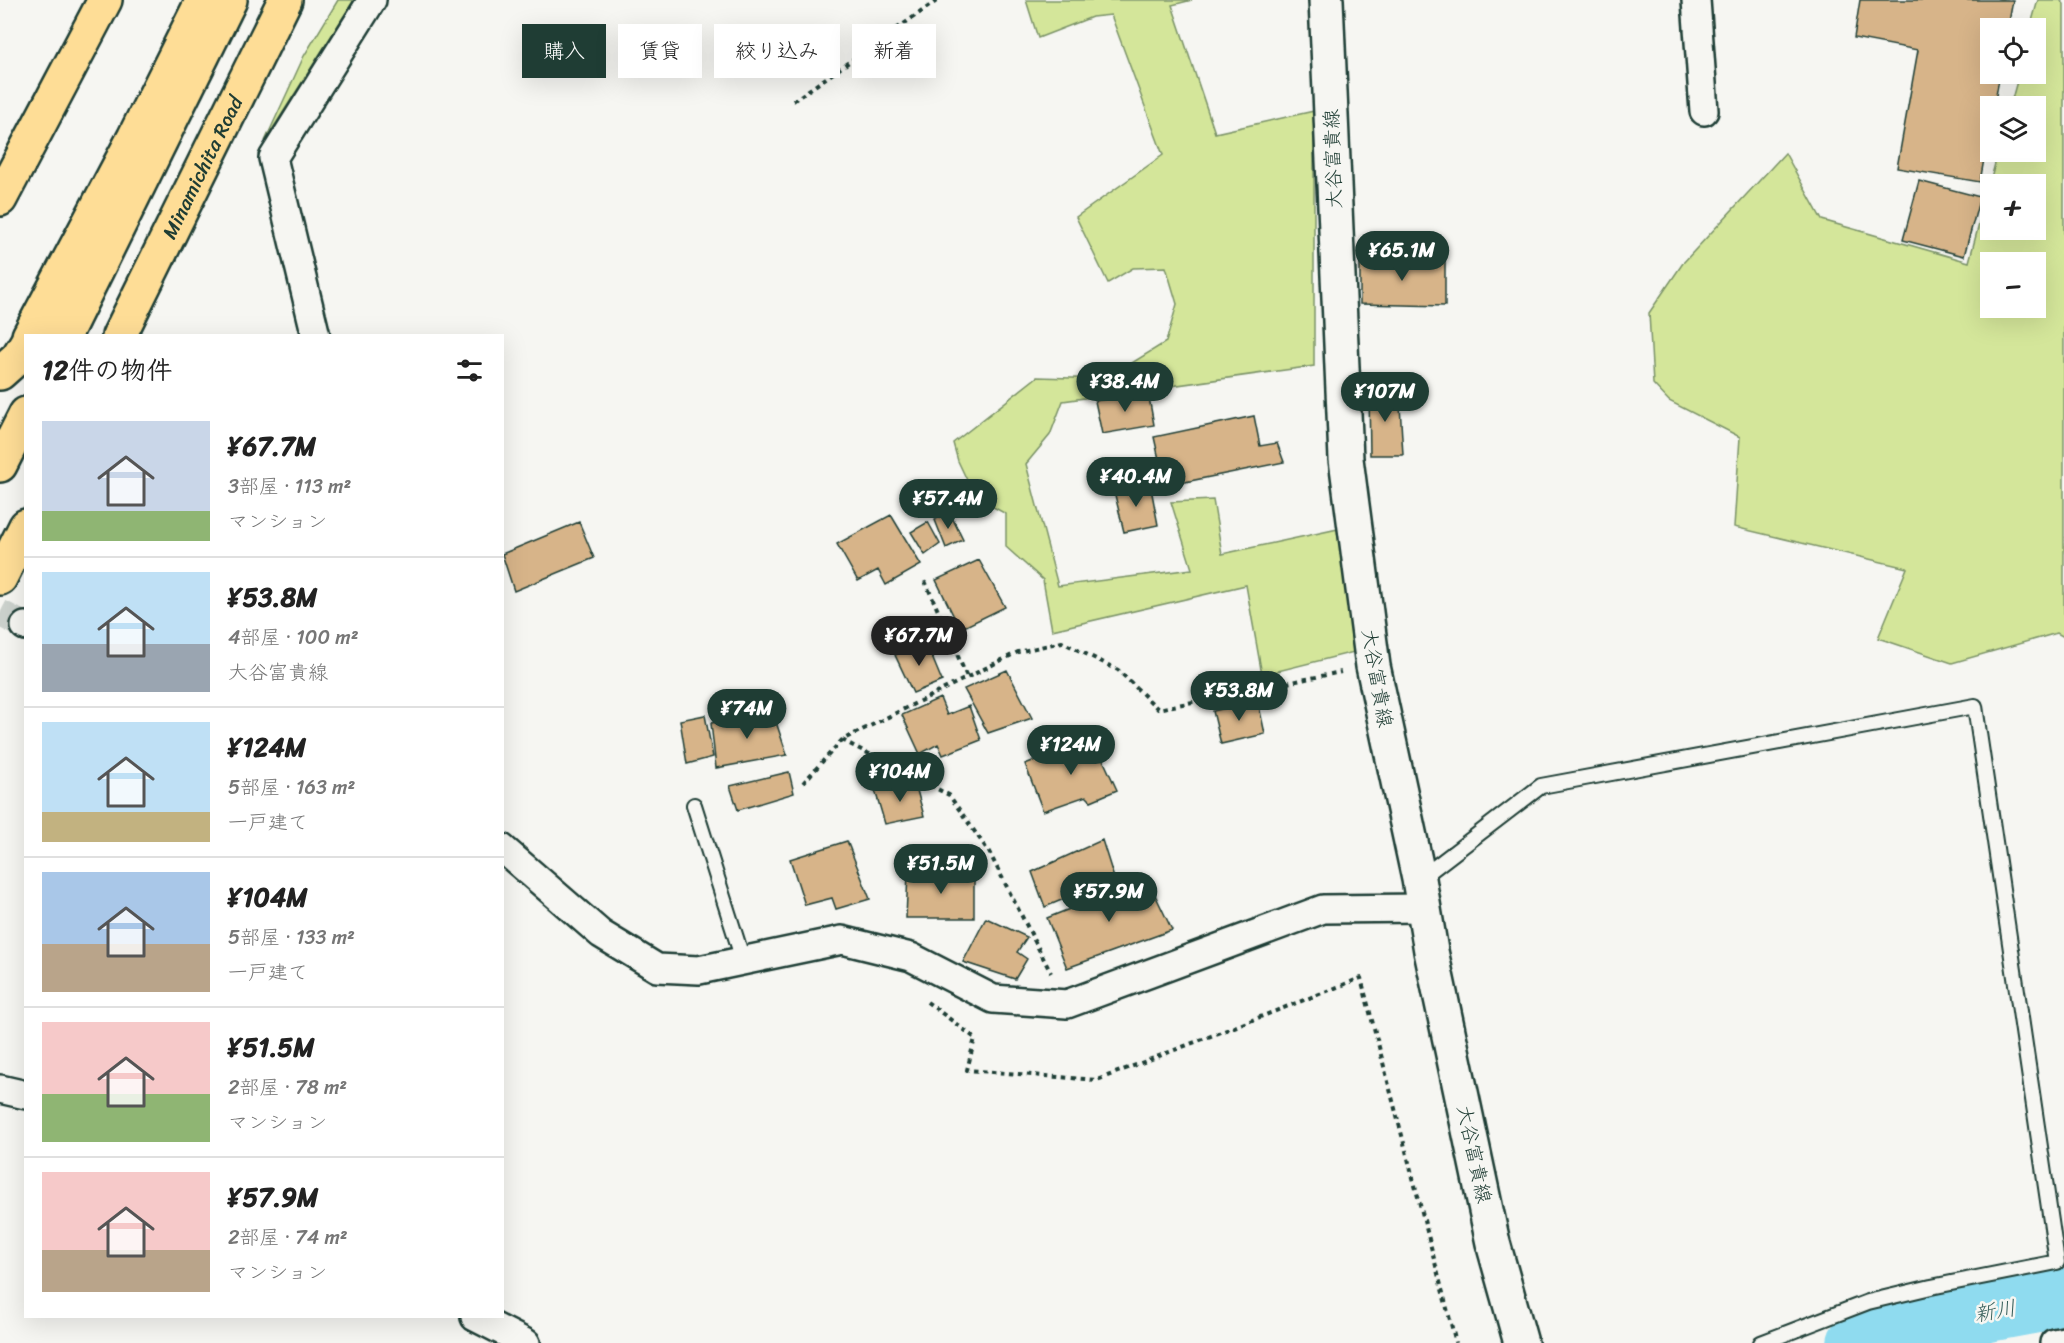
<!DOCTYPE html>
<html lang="ja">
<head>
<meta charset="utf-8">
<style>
	:root { --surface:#fff; --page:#f6f6f6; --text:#222; --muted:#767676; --line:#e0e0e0; --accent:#1f3d34 }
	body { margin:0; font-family:Sriracha,"Klee One",sans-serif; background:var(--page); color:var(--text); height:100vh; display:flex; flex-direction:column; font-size:22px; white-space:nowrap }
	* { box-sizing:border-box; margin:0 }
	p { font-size:20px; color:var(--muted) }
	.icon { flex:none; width:33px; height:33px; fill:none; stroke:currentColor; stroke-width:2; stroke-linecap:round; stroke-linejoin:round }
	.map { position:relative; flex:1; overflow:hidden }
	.panel { position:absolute; left:24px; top:334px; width:480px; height:984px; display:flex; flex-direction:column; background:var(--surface); border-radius:0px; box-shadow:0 6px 24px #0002 }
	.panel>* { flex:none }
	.banner { position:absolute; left:522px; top:24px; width:570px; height:54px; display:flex; gap:12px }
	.tools { position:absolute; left:1980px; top:18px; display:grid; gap:12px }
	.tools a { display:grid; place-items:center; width:66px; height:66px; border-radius:0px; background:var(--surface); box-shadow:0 6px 24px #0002; font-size:30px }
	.price { position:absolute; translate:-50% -51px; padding:0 14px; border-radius:21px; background:var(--accent); color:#fff; font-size:20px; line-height:39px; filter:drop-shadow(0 2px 3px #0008) }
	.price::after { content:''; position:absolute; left:50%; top:36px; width:18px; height:14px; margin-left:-9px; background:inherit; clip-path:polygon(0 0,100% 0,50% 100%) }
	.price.active { background:#222; color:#fff }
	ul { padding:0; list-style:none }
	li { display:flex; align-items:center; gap:18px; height:150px; padding:0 18px }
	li+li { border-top:2px solid var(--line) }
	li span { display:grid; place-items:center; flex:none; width:168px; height:120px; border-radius:0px; color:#555 }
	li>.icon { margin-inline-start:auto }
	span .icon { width:72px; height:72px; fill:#fffc; stroke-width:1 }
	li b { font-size:26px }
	h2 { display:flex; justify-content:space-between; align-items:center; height:72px; padding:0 18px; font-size:26px }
	.pill { padding:0 21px; border-radius:0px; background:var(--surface); box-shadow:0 6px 24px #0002; font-size:21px; line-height:54px }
	.pill.active { background:var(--accent); color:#fff }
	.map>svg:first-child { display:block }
</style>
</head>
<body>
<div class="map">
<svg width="2064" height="1343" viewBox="0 0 2064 1343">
	<rect width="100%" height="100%" fill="#f6f6f2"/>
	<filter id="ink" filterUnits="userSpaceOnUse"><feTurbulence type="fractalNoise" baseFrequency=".0167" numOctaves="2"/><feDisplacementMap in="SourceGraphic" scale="12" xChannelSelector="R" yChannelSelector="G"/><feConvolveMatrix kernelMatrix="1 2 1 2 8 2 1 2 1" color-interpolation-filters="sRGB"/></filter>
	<g filter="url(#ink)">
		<path fill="#d4e69a" stroke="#7a9267" stroke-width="1.5" fill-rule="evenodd" d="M338,0H354L265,141L304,56Z
			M1026,0H1192L1172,5L1215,133L1314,111V366L1063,401L1050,435L1026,464L1058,586L1192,569L1171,502L1213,500L1222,554L1338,529L1354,652L1262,675L1246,585L1052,630L1043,580L1006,547V514L975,497L958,461L953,443L1037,377L1106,379L1166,342L1177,304L1166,267L1133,268L1108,283L1076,217L1163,155L1111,15L1092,17L1038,38Z
			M2038,0H2060L2064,4V637L2057,633L1952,663L1878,638L1907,568L1734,527L1740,437L1669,401L1653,384L1649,313L1683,263L1785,153L1822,220L1969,262L1998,152H2036V106H2010L2019,74H2036V28H2030ZM2036,184V230H1990V184ZM1990,262H2036V308H1990Z"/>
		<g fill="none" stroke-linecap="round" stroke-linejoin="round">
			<path stroke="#8fdbef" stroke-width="60" d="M1857,1343L1891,1330L2064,1298"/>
		</g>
		<path fill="#d7b489" stroke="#1f3d34" stroke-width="1.5" d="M1860,0H2013L2008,28H1990V74H2000L1994,106H1990V125L1980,182L1897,168L1918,50L1854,38Z
			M1919,181L1980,197L1964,256L1903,240Z
			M1360,258L1445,261V306L1360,304Z
			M1399,389L1403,455H1370L1369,392Z
			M1148,392L1154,425L1102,434L1095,401Z
			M1254,416L1260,446L1277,443L1284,462L1165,486L1154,437Z
			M1150,483L1158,525L1124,532L1114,491Z
			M949,511L963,540L946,548L935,520Z
			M891,515L921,565L886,585L878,570L858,581L837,544Z
			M579,522L594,558L514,591L502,554Z
			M928,522L940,544L925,555L911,532Z
			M979,560L1005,607L960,629L936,580Z
			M925,640L942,681L913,693L895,655Z
			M1007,670L1032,718L988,733L964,689Z
			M940,698L947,715L969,706L981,740L943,755L938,744L920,754L902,715Z
			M1258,701L1265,734L1221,744L1213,711Z
			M773,713L787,755L716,768L711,723Z
			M705,715L713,757L687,764L680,720Z
			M1093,738L1117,790L1091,801L1086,796L1043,811L1025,764Z
			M789,772L794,793L738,810L730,786Z
			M915,783L924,816L885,824L875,790Z
			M1102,840L1114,878L1045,907L1032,872Z
			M847,841L870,899L836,909L832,898L805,905L790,859Z
			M974,872V918H906L908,873Z
			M1147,878L1172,930L1067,968L1047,918Z
			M986,918L1027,937L1017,952L1027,959L1015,979L963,962Z"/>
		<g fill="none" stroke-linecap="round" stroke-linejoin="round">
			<path stroke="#cbd1cc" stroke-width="27" stroke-dasharray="27 14" stroke-linecap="butt" d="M0,613L25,626"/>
			<defs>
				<path id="lane" d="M694,805L743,960
					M1421,878L1541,786L1975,706L2057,1262L1931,1287L1868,1302L1761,1343"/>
				<path id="street" d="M1696,0L1704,111
					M316,336L273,158L372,0
					M25,626H26
					M502,848L601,934L657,968L699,970L842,940L911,957L993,999L1067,1004L1323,909L1425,908
					M0,1089L26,1095
					M475,1317L526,1343
					M2054,1343L2064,1341"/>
				<path id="secondary" d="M1326,0L1346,459L1373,666L1419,879L1431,951L1493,1243L1521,1343"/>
				<g id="highway">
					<path d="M0,199L105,0"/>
					<path d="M29,336L134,138L203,0"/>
					<path d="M64,336L230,0"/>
					<path id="s1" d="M119,336L285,0"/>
					<path d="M0,373L18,357L26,344"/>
					<path d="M0,465L26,414"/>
					<path d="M0,578L26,526"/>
				</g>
			</defs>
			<use href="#lane" stroke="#1f3d34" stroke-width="18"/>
			<use href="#street" stroke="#1f3d34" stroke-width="32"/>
			<use href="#secondary" stroke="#1f3d34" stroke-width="38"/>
			<use href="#highway" stroke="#1f3d34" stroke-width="38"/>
			<path stroke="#1f3d34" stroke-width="4" stroke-dasharray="4.5 4.5" stroke-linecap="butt" d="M793,101L938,0
				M925,581L967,677
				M842,740L949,795L989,852L1051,973
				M803,783L842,740L1018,652L1062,642L1118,670L1158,709L1341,672
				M927,1002L975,1038L967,1070L1097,1080L1361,978L1456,1343"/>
			<use href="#lane" stroke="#f6f6f2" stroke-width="14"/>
			<use href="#street" stroke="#f6f6f2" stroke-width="27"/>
			<use href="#secondary" stroke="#f6f6f2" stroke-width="33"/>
			<use href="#highway" stroke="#fedd96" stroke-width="33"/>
		</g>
	</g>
	<g text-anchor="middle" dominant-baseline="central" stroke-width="5" stroke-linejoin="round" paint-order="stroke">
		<g font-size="20" fill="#1f3d34" stroke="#f6f6f2">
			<text transform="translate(1333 159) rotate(-92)">大谷富貴線</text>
			<text stroke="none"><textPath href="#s1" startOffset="188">Minamichita Road</textPath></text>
			<text transform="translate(1377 678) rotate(80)">大谷富貴線</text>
			<text transform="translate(1474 1154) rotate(78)">大谷富貴線</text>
		</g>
		<g font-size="21" font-style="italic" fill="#355d59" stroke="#f6f6f2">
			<text transform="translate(1995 1311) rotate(-10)">新川</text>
		</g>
	</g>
</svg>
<div class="tools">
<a><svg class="icon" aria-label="locate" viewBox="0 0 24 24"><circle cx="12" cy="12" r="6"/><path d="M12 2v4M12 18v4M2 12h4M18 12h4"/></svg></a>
<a><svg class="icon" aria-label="layers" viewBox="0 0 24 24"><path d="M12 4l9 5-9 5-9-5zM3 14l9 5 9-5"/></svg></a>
<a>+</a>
<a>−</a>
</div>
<b class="price" style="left:1402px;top:282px">¥65.1M</b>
<b class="price" style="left:1125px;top:413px">¥38.4M</b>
<b class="price" style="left:1385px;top:423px">¥107M</b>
<b class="price" style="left:1136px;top:508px">¥40.4M</b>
<b class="price" style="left:948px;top:530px">¥57.4M</b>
<b class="price active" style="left:919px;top:667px">¥67.7M</b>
<b class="price" style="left:1239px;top:722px">¥53.8M</b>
<b class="price" style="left:747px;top:740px">¥74M</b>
<b class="price" style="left:1071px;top:776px">¥124M</b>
<b class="price" style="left:900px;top:803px">¥104M</b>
<b class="price" style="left:941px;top:895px">¥51.5M</b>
<b class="price" style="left:1109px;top:923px">¥57.9M</b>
<div class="banner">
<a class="pill active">購入</a>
<a class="pill">賃貸</a>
<a class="pill">絞り込み</a>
<a class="pill">新着</a>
</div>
<section class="panel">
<h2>12件の物件<svg class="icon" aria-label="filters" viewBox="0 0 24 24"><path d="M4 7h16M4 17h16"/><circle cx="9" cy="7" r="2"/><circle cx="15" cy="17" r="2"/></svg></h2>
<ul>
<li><span style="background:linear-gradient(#c9d6e8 75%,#8fb573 0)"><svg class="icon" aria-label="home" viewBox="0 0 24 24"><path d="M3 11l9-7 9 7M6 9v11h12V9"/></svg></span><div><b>¥67.7M</b><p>3部屋 · 113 m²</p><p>マンション</p></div></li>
<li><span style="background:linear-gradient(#bfe0f5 60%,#9aa5b1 0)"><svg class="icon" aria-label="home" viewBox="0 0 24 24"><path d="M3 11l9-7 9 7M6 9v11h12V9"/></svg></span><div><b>¥53.8M</b><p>4部屋 · 100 m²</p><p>大谷富貴線</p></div></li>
<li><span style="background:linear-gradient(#bfe0f5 75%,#c2b280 0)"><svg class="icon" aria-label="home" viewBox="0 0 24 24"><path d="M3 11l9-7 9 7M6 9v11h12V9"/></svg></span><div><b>¥124M</b><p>5部屋 · 163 m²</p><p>一戸建て</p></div></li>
<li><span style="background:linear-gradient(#a9c7e8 60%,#b9a48a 0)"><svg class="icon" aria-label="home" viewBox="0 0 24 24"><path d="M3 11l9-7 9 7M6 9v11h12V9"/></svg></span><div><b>¥104M</b><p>5部屋 · 133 m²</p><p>一戸建て</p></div></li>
<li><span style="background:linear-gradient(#f6c9c9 60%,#8fb573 0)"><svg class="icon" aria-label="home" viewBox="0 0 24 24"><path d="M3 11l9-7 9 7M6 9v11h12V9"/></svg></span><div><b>¥51.5M</b><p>2部屋 · 78 m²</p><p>マンション</p></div></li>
<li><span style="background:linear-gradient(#f6c9c9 65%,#b9a48a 0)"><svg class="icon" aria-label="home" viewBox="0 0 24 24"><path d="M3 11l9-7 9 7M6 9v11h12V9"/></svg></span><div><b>¥57.9M</b><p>2部屋 · 74 m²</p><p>マンション</p></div></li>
</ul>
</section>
</div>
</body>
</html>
